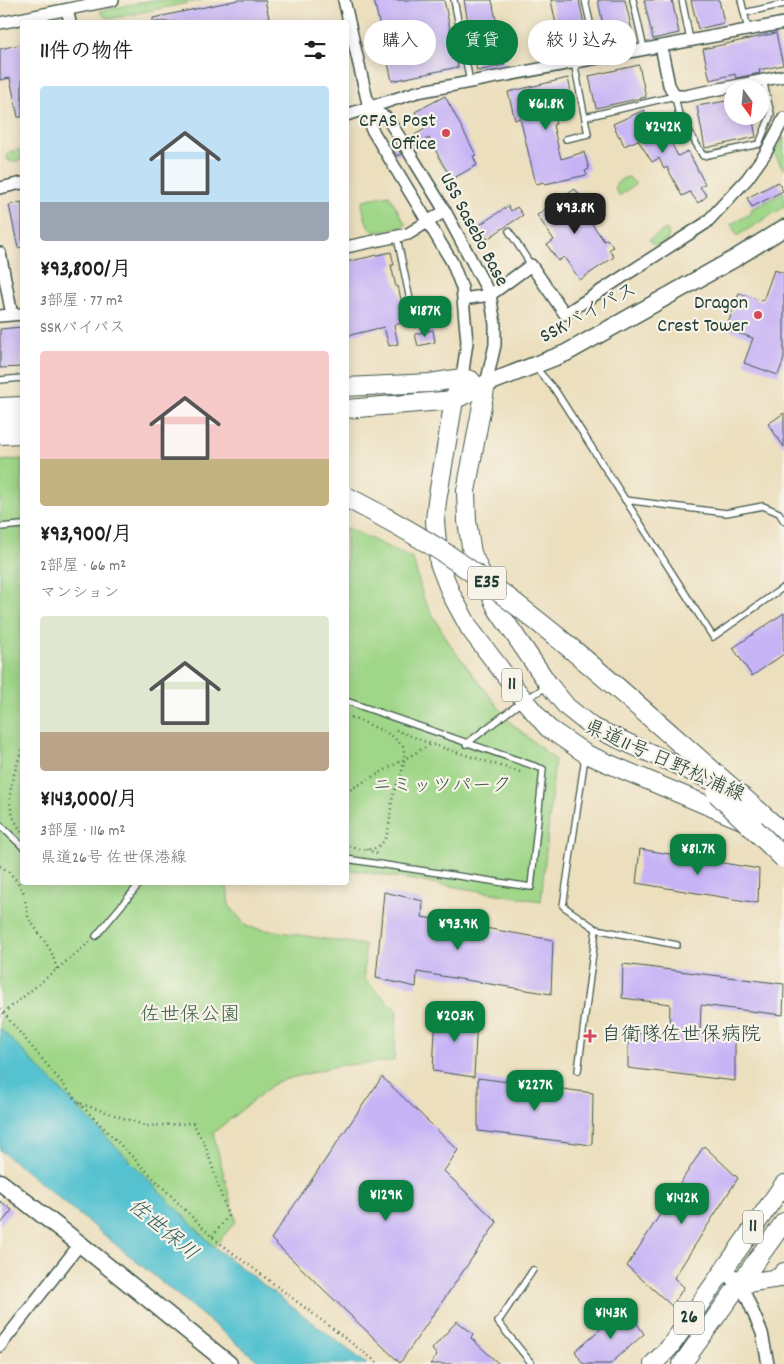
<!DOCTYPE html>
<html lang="ja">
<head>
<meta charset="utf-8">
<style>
	:root { --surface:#fff; --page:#f2f2f2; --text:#202124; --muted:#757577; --accent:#0b8043 }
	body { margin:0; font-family:Dekko,"Klee One",sans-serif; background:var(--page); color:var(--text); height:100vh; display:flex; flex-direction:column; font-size:19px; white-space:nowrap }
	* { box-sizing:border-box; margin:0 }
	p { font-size:16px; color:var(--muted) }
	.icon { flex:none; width:28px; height:28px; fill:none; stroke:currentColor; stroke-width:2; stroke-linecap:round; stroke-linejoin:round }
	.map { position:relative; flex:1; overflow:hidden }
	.drawer { position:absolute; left:20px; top:20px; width:329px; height:865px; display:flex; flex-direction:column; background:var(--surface); border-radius:5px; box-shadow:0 2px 12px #0003 }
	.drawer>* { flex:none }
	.top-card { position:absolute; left:364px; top:20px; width:345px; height:45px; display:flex; gap:10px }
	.needle { width:32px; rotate:165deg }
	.tools { position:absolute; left:724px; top:80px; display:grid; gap:10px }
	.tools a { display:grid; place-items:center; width:45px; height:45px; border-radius:50%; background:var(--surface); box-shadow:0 2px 12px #0003; font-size:25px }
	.price { position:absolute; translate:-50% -42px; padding:0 11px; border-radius:10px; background:var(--accent); color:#fff; font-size:16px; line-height:32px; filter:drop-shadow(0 1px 2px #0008) }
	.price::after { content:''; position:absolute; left:50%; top:30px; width:15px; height:11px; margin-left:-8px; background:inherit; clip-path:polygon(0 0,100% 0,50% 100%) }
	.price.current { background:#222; color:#fff }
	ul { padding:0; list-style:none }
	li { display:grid; align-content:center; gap:10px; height:265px; padding:0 20px }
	li span { display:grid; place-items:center; height:155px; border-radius:5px; color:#555 }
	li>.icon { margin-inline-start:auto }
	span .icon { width:90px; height:90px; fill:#fffc; stroke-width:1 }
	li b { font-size:21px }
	h2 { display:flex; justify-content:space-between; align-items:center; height:60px; padding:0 20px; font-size:21px }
	.chip { padding:0 18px; border-radius:22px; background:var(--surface); box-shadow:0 2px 12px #0003; font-size:18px; line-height:45px }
	.chip.current { background:var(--accent); color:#fff }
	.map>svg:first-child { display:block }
</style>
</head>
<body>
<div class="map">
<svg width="784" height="1364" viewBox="0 0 784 1364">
	<rect width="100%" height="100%" fill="#f7f3e8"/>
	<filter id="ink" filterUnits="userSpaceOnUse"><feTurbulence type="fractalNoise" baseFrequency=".02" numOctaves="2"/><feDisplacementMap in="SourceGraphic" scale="10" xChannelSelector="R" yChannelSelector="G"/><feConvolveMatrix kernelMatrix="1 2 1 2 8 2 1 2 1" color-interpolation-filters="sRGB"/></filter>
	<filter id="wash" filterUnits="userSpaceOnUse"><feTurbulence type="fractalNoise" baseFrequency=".0096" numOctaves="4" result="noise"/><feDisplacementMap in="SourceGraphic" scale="20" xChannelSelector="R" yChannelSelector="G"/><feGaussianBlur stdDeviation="1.12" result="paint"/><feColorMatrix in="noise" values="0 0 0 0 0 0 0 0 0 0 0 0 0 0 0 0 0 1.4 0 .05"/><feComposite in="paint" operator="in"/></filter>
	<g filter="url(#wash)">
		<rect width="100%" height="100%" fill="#ecdfbe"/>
		<path fill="#9fd688" stroke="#5f8a5e" d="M152,0H201L115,18C107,19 104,18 100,11Z
			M784,137V170L774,153Z
			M22,149V160L11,162L8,160L7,154L9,152Z
			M629,177L636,184L619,196L615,188C617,181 622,178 629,177Z
			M784,192V207L737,236L731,224L752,213L750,210Z
			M389,195L406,225C375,233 368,241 362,203L363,200Z
			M666,229L669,233L667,241L656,246L649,240Z
			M22,459V882L227,883L229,905L247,927L365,945L364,978L397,1011L394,1061L336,1066L276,1082L213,1133L236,1221L214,1247L0,1028V461Z
			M346,527L413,559L424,600L451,646L510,722L555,760L541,901L346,869Z"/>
		<path fill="#56c2d0" stroke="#3a8082" d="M0,1028L214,1247L367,1364H262L0,1150Z"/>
		<g id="blocks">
			<path fill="#c6b3f6" d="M238,0H265L270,22H153V18Z
				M374,0H444L458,67L392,81Z
				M464,0H492L505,65L477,71Z
				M551,0H579L589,48L562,53Z
				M598,0H625L634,39L607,45Z
				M644,0H672L679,33L653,39Z
				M691,0H719L724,23L698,29Z
				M776,33L783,65L759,70L760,73L736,78L735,74L710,80L703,49Z
				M22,44V117H18L10,78L0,80V49Z
				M639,65L646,97L596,108L589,76Z
				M568,78L574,106L552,111L556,124L553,125L561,159L584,152L589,169L585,171L587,175L545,184L544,182L536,184L520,118L515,120L508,92Z
				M445,96L476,155L473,156L477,165L452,179L447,170H446L429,138L414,146L409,138L425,129L415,112Z
				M732,100V116H752L756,137L705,148L697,106Z
				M644,110L654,136L665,131L678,156L688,151L705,184L700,187L707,196L698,203L690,192L682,196L667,167L664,169L659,158L652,162L638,140L624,146L620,136L619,137L613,124Z
				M396,146L401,154L397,156L392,148Z
				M778,182L783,191L752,207L747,198Z
				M575,189L593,214L588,218L604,241L607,239L613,247L609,250L614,257L580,280L564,257L558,261L547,245L554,240L537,215Z
				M22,202V247L18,248L9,205Z
				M508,206L511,211L517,207L523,215L487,239L478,226Z
				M391,252L394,265H391L396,287L398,286L406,322L394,325L398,344L389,346L384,327L346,336V262Z
				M774,270L784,273V359L778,375L744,363L753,338L726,329L739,293L763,301Z
				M22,327V367L0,368V329Z
				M433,330L435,342L418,346L415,334Z
				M784,413V447L768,424Z
				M784,613V654L752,676L733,648Z
				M640,849L759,869L758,903L636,883Z
				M384,892L423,901L422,917L553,940L551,994L417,972L416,987L376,978Z
				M623,964L784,984L783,1015L701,1005L700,1034L735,1038V1081L628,1068V1032L669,1037L670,1004L622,998Z
				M436,1010L477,1016L474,1077L433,1071Z
				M382,1077L458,1150L444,1171L497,1222L400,1363L271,1239Z
				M478,1078L593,1093L592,1145L478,1131Z
				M704,1146L738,1178L674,1278L684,1287L672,1306L627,1266Z
				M0,1201L12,1210L0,1225Z
				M626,1307L644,1334L610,1364H583L575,1351Z
				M457,1321L473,1334L471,1338L499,1364H430L437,1356L432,1349Z"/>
		</g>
	</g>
	<g filter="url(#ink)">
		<use href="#blocks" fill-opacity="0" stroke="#3e5549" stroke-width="1"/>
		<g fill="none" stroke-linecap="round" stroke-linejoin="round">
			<defs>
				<path id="lane" d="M454,0L470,82
					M585,0L598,58
					M633,0L644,49
					M682,0L690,40
					M741,0L748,29
					M744,13L784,4
					M585,117L675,96L678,111L703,156L759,144L771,114L763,80
					M566,139L588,134L574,62
					M509,231L531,265
					M397,237L415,324
					M535,367L555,390L713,637L784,587
					M0,380L22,378
					M625,500L726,513L763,506L779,513L784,521
					M0,527L22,525
					M346,701L543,769L531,887L346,859
					M466,744L524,700L548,686
					M585,757L563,906L596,929L677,945
					M0,825L22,846
					M96,936L141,882
					M578,1071L596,929
					M532,1364L498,1322L533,1270"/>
				<path id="street" d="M344,0L369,108L371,128L452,262L462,288L467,342L462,378
					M67,10L70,22
					M0,23L113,0
					M661,46L669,85L675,96H685L784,76
					M369,108L387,118L404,144L445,211L490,295L495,324V345L486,384
					M346,115L417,92L784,23
					M0,188L22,183
					M346,247L408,234L445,211
					M0,253L12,315
					M463,299L490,295L531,265L565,314L706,223L747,179L765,154L784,118
					M0,316L22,314
					M741,1284L762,1333L768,1364
					M0,1346L80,1244"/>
				<path id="secondary" d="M486,384L566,353L734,259L784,228
					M0,1182L80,1244L229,1364"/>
				<path id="primary" d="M462,378L454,400L437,501L435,521L439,563L451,594L470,629L524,700L548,728L586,754L744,821
					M486,384L466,491L467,521L472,553L497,609L549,685L567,707L592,727L726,787
					M346,387L430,383L462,378L471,380
					M0,407L22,406
					M346,409L454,400L486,384
					M0,435L22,434
					M735,1279L741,1284L779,1278L784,1272
					M653,1364L669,1348L784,1184
					M682,1364L784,1222"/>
				<path id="highway" d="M0,425L22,424
					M759,812L784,835"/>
			</defs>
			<use href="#lane" stroke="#3e5549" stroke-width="8"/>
			<use href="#street" stroke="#3e5549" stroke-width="14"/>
			<use href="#secondary" stroke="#3e5549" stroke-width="19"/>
			<use href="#primary" stroke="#3e5549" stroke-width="20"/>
			<use href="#highway" stroke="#3e5549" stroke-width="22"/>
			<path stroke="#3e5549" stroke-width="2.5" stroke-dasharray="1 4" stroke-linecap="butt" d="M346,716L357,719L391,735L404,747C404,754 405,760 403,767C401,777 395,786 393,796C389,811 392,835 380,845C371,853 356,849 346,845
				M396,730L431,744L520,772
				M22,750C12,779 1,805 22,832
				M346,792L431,744
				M367,849L377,854
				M0,866L8,871L17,881L24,893L28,917L51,951L57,969
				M0,1009L79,1103L147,1126L193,1123L206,1147L228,1216L212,1237
				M0,1016L91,941
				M79,1103L212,1237L379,1364"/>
			<use href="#lane" stroke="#fff" stroke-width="5.5"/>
			<use href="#street" stroke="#fff" stroke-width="11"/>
			<use href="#secondary" stroke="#fff" stroke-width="16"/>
			<use href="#primary" stroke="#fff" stroke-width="18"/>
			<use href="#highway" stroke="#fff" stroke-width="20"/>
			<defs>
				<path id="highway-bridge" d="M346,497C383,516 420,536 455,560C562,633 660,727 759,812
					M717,793L784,858"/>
			</defs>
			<use href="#highway-bridge" stroke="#3e5549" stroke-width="22" stroke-linecap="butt"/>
			<use href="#highway-bridge" stroke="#fff" stroke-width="20"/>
		</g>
	</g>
	<g fill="#d1495b" stroke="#f7f3e8" stroke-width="2">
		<circle cx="446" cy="133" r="5"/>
		<circle cx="758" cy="315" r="5"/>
		<path d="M587.5 1028.5h5v5h5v5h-5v5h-5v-5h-5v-5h5z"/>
	</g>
	<g text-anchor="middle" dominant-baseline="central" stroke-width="4.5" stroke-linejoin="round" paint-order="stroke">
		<g fill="#f7f3e8" stroke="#60746a" stroke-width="1">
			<rect x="468" y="566.5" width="38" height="33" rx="4"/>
			<rect x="502" y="668.5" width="20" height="33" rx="4"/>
			<rect x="743" y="1210.5" width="20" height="33" rx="4"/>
			<rect x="674" y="1301.5" width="30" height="33" rx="4"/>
		</g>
		<g font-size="19" font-weight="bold" fill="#1f3d34">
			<text x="487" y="583">E35</text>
			<text x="512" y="685">11</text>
			<text x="753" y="1227">11</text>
			<text x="689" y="1318">26</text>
		</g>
		<g font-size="20" fill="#1f3d34" stroke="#f7f3e8" text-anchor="end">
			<text x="436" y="122">CFAS Post<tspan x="436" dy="23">Office</tspan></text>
			<text x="748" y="304">Dragon<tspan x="748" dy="23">Crest Tower</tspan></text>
			<text x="601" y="1036" text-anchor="start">自衛隊佐世保病院</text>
		</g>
		<g font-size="20" fill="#1f3d34" stroke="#f7f3e8">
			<text transform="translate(473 230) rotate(62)">USS Sasebo Base</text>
			<text transform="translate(589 314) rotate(-28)">SSKバイパス</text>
			<text transform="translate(664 762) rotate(24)">県道11号 日野松浦線</text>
		</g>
		<g font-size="20" fill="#395c45" stroke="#f7f3e8">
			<text x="442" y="787">ニミッツパーク</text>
			<text x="190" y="1016">佐世保公園</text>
		</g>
		<g font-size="21" font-style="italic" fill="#2d5e5b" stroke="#f7f3e8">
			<text transform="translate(162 1231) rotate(40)">佐世保川</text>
		</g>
	</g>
</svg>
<div class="tools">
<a><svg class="needle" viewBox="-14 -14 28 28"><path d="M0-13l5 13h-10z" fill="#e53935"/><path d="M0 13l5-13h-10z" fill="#757577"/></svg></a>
</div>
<b class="price" style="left:546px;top:131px">¥61.8K</b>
<b class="price" style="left:663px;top:154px">¥242K</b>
<b class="price current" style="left:575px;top:235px">¥93.8K</b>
<b class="price" style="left:425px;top:338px">¥187K</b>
<b class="price" style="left:698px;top:876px">¥81.7K</b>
<b class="price" style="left:458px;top:951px">¥93.9K</b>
<b class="price" style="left:455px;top:1043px">¥203K</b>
<b class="price" style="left:535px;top:1112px">¥227K</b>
<b class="price" style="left:386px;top:1222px">¥129K</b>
<b class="price" style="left:682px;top:1225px">¥142K</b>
<b class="price" style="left:611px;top:1340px">¥143K</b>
<div class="top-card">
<a class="chip">購入</a>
<a class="chip current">賃貸</a>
<a class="chip">絞り込み</a>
</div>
<section class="drawer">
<h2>11件の物件<svg class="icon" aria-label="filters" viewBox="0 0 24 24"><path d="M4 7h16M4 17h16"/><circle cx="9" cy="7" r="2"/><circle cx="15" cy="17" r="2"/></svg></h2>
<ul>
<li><span style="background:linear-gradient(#bfe0f5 75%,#9aa5b1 0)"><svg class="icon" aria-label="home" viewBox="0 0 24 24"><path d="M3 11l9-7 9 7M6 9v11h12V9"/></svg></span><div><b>¥93,800/月</b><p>3部屋 · 77 m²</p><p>SSKバイパス</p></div></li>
<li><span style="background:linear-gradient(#f6c9c9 70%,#c2b280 0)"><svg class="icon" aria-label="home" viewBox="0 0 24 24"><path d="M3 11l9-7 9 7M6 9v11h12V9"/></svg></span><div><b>¥93,900/月</b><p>2部屋 · 66 m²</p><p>マンション</p></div></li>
<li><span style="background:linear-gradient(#dfe7d0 75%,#b9a48a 0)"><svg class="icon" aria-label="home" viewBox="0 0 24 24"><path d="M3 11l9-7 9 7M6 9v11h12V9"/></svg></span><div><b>¥143,000/月</b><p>3部屋 · 116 m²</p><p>県道26号 佐世保港線</p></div></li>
</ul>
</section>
</div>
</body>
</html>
